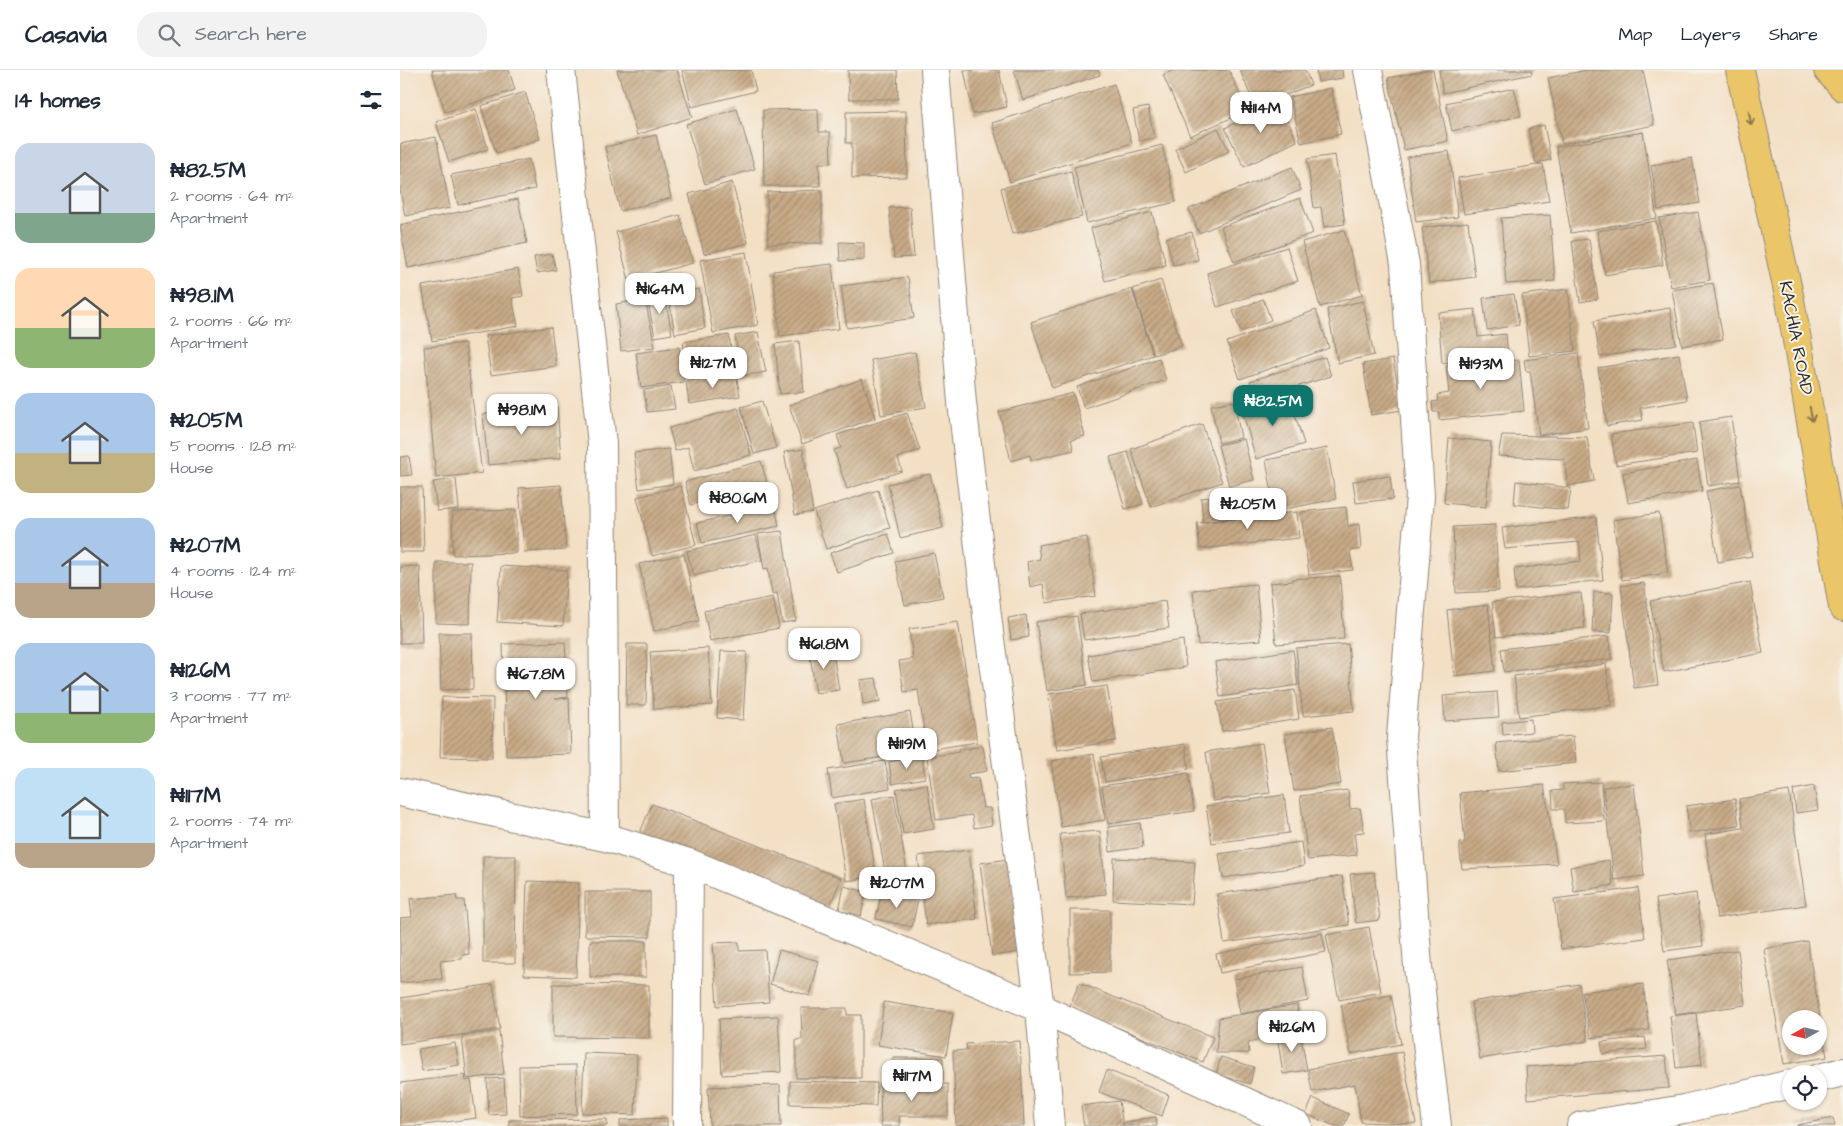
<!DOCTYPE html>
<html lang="en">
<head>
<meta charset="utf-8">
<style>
	:root { --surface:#fff; --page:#f2f2f3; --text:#1f2937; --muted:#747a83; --line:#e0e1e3; --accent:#0f766e }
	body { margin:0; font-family:"Architects Daughter",sans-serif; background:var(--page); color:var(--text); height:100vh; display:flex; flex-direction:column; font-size:19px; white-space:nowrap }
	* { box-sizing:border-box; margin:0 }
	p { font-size:16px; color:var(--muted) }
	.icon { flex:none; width:28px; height:28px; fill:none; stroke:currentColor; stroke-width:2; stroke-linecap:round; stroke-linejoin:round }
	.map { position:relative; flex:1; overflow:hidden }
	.drawer { display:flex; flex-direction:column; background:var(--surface); width:400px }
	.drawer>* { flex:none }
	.needle { width:32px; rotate:262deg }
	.tools { position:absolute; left:1382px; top:940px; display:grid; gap:10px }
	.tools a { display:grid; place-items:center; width:45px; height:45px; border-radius:50%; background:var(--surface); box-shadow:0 1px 4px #0004; font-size:25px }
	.price { position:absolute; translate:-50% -42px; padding:0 11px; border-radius:10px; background:#fff; color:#222; font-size:16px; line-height:32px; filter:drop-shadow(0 1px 2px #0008) }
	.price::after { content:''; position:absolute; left:50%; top:30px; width:15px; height:11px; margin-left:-8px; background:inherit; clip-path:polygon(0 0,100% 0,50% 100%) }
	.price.active { background:var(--accent); color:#fff }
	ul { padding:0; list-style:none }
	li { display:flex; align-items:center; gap:15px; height:125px; padding:0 15px }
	li span { display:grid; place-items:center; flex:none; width:140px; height:100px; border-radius:15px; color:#555 }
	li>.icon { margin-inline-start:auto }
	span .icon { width:60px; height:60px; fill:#fffc; stroke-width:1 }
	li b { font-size:21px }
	h2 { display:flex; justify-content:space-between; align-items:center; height:60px; padding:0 15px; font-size:21px }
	header { display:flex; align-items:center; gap:30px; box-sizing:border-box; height:70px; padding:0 25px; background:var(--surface); border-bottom:1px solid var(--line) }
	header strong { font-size:24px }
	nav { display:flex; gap:28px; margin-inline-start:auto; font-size:18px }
	.search { width:350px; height:45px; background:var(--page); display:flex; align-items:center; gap:12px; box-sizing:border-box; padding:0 18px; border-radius:20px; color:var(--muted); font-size:19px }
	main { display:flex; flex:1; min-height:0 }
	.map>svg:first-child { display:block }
</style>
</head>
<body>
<header>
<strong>Casavia</strong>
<div class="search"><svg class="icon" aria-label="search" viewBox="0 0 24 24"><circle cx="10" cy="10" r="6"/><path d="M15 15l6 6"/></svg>Search here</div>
<nav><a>Map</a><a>Layers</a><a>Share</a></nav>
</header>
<main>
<section class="drawer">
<h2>14 homes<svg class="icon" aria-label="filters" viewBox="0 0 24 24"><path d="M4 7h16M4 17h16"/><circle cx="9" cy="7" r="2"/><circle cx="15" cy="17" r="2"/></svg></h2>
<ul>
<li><span style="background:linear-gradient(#c9d6e8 70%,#7fa58c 0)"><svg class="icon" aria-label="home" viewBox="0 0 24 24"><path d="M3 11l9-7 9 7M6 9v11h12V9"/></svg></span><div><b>₦82.5M</b><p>2 rooms · 64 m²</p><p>Apartment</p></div></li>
<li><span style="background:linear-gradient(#ffd9b3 60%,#8fb573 0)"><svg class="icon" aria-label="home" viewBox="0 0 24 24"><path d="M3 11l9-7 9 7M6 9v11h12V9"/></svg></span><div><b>₦98.1M</b><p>2 rooms · 66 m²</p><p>Apartment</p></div></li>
<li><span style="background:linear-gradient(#a9c7e8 60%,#c2b280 0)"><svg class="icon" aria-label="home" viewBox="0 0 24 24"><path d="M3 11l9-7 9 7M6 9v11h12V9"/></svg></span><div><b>₦205M</b><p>5 rooms · 128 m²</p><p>House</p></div></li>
<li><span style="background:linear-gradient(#a9c7e8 65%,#b9a48a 0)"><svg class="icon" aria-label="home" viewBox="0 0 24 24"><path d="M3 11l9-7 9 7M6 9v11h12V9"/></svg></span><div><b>₦207M</b><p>4 rooms · 124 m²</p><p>House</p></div></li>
<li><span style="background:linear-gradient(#a9c7e8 70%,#8fb573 0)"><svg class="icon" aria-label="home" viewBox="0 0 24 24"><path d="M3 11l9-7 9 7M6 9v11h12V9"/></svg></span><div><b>₦126M</b><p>3 rooms · 77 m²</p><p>Apartment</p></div></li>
<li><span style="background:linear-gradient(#bfe0f5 75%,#b9a48a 0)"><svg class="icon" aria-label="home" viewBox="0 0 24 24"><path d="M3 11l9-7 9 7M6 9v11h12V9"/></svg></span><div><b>₦117M</b><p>2 rooms · 74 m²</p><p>Apartment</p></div></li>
</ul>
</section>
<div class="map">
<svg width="1443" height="1056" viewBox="0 0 1443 1056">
	<defs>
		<pattern id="building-hatch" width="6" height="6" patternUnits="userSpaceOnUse" patternTransform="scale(1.25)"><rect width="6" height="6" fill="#c8ab87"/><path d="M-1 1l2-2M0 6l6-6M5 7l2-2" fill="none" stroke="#a38b6f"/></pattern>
	</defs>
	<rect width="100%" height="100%" fill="#f7f3e8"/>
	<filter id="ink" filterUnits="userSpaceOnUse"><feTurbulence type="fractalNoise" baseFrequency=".02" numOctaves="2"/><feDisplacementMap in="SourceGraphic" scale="10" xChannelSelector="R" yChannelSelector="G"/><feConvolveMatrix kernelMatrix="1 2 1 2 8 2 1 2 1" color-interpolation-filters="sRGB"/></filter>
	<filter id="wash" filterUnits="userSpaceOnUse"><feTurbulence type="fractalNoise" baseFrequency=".0096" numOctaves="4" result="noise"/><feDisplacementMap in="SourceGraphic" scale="20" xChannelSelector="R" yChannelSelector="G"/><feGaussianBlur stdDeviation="1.12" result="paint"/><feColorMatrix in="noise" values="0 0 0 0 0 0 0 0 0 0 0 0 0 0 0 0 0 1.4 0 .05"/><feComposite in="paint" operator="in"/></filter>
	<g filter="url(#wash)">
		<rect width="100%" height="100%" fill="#f3dfc4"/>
		<g id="blocks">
			<path fill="url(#building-hatch)" fill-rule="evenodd" d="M32,0H109L115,20L45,42Z
				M217,0H277L292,47L237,65Z
				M282,0H351L356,21L292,37Z
				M448,0H497L498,29H449Z
				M564,0H599L607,37L573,44Z
				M614,0H698L700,5L623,30Z
				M774,0H829L847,41L790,66L763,5Z
				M840,0H905L911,15L855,37Z
				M916,0H942L943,8L918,12Z
				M1028,0H1033L1048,71L1004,80L988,8Z
				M1039,0H1131L1132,4L1043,23Z
				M1187,0H1243L1254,55L1162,74L1148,8Z
				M714,14L732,73L610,112L592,53Z
				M931,18L941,64L901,73L890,27Z
				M1114,18L1121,46L1052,61L1046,33Z
				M125,22L140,69L96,83L81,36Z
				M879,32L897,71L844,97L825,58Z
				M748,37L754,68L739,71L733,40Z
				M76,39L88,79L49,92L36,52Z
				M337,39L355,99L305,114L286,54Z
				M418,39L419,62H430L431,93H419L420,116H364L363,40Z
				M506,41L507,107L452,108V73H446V42Z
				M1144,55L1151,90L1136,93L1128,59Z
				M818,58L829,81L786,102L775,79Z
				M1243,62L1257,148L1171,163L1156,77Z
				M256,65L271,128L220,141L205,77Z
				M36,67L50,138L5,146L0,119V74Z
				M762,75L776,132L687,153L674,97Z
				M1049,81L1058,147L1016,152L1007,87Z
				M935,85L945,154L924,157L921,137L914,138L907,89Z
				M1292,88L1300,133L1258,140L1251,95Z
				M129,89L135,119L58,135L51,105Z
				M1143,94L1149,131L1064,144L1058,108Z
				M892,97L901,120L799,163L789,139Z
				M671,101L682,147L612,164L601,118Z
				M332,112L348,173L304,184L289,124Z
				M422,120V173L368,174L367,122Z
				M900,128L913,163L834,192L821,157Z
				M118,129L127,173L8,198L0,155Z
				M510,137L514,187L494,188L489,138Z
				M752,142L766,195L705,211L691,158Z
				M1298,142L1310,210L1271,217L1259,148Z
				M280,145L293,193L229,210L216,162Z
				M1150,145L1155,211L1106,214L1101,148Z
				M1256,151L1263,195L1205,205L1197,161Z
				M1068,152L1075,207L1029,213L1022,158Z
				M944,160L962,225L920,237L902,172Z
				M792,162L798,190L773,195L766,168Z
				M1189,169L1198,229L1180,232L1172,171Z
				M439,172L464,173V190L440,191Z
				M887,177L898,211L817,237L807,203Z
				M346,182L358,255L313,263L300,190Z
				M152,184L156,200L137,203L134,187Z
				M432,194L439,259L380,266L373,201Z
				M118,199L123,226L112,228L118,256L32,271L22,216Z
				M508,207L514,248L447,258L441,216Z
				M761,210L782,276L754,285L733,219Z
				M1313,213L1323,269L1282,276L1272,220Z
				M299,219L305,258L275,264L268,224Z
				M732,219L753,285L652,318L631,252Z
				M1168,219L1175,281L1129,286L1122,225Z
				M264,223L272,264L255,267L247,227Z
				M1114,224L1119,255L1087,260L1083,228Z
				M245,229L255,277L221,281L216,234Z
				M863,229L871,250L841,262L833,241Z
				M963,231L974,285L938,293L927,239Z
				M1270,238L1276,274L1200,287L1194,251Z
				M1075,239L1078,267L1106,264L1108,284L1042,293L1038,243Z
				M916,240L929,278L840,309L827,272Z
				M151,257L156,296L91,305L85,266Z
				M358,262L366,302L342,306L335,266Z
				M329,265L332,286L286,293L283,272Z
				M399,271L404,322L380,324L375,274Z
				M65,273L82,403L36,408L24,277Z
				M279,277L284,312L241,318L236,283Z
				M515,282L526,337L481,345L471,290Z
				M1178,283L1188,358L1139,365L1130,301H1126L1124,290Z
				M1279,284L1287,330L1240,338L1243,350L1207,356L1198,298Z
				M925,287L931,306L855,330L850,311Z
				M759,288L766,310L684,338L677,317Z
				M993,289L1002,340L971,345L963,294Z
				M1119,290L1124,341L1039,350V342H1033L1032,332L1038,331L1037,325L1049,323L1046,296Z
				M336,303L340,326L289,334L286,311Z
				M462,309L475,348L402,374L389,335Z
				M271,316L275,339L247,342L244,320Z
				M673,323L685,366L671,370L674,380L631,390L630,385L611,391L599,342Z
				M889,326L904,374L856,389L842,340Z
				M362,331L376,378L354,384L341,337Z
				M834,331L841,368L819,373L811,335Z
				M157,337L161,388L88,395L83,344Z
				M338,338L351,385L294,401L288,377L275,381L269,358Z
				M507,343L520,380L498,388L502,401L447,419L434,380L441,378L437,365Z
				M1331,347L1340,411L1308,416L1299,352Z
				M1293,353L1297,383L1216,395L1211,364Z
				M802,354L822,412L751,437L731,379Z
				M1102,365L1187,367L1194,411L1168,416L1164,389L1098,386Z
				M1049,368L1091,372L1086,437L1044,433Z
				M844,369L854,410L829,416L818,375Z
				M927,378L936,429L875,441L866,390Z
				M269,379L273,414L239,419L234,383Z
				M403,379L413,442L395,445L384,382Z
				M728,382L743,434L725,439L710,387Z
				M9,386L12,405L0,406V387Z
				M1297,390L1302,421L1228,433L1223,403Z
				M361,391L367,413L291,435L285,412Z
				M530,404L543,458L500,468L488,414Z
				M990,406L993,429L956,433L953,411Z
				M56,409L59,439L37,441L33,412Z
				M1116,411L1171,418L1168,440L1114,434Z
				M161,415L166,480L124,482L119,418Z
				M1340,415L1352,486L1318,492L1306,421Z
				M281,416L296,475L252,486L237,427Z
				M0,417H22L24,482H0Z
				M478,420L490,458L426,479L414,441Z
				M841,424L843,447L803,452L801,428Z
				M375,436L379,456L302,473L297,453Z
				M946,437L948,456L959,454L961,479L950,481L953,500L909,505L901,442Z
				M116,440V483L53,485L52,442Z
				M897,442L899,468L800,479L797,453Z
				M1259,443L1268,503L1222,510L1213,450Z
				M1196,447L1203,510L1116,520L1114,499L1181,491L1179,472L1105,479L1102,458Z
				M1095,455L1099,521L1056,523L1053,457Z
				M382,461L396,551L382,553L377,523L372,524L368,498L364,499L358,464Z
				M488,464L494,483L437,502L430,483Z
				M356,465L362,490L293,506L287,481Z
				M687,467L696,526L646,533L643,514L630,517L627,492L640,489L638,475Z
				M534,483L543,527L505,535L495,491Z
				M284,484L299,551L254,561L239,494Z
				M36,492H71L70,554L36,553Z
				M20,496L22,573H0V497Z
				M101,496L167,500L163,556L97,552Z
				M940,506L944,569L876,574L870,513L892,511V509Z
				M1350,512L1363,583L1264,602L1250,531Z
				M1244,513L1258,615L1234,618L1221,516Z
				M856,514L861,570L798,575L793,520Z
				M1194,522L1213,523L1211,563L1192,562Z
				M1181,523L1185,558L1096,567L1092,532Z
				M373,527L379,558L310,571L304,541Z
				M765,531L769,558L684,570L680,544Z
				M1088,535L1095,601L1054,606L1047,540Z
				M626,545L629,567L611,570L608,548Z
				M677,546L687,615L647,621L636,552Z
				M558,552L577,672L527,680L518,620L504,622L499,591L513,589L509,559Z
				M39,563H72L73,619L41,620Z
				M1209,566L1212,589L1104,602L1101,579Z
				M783,570L786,597L693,612L688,585Z
				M165,572L168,627L155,629L169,628L171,684L106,686L103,574Z
				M227,574H247L246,635H226Z
				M948,574L954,641L903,646L896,578Z
				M432,576L439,620L416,623L409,580Z
				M308,578L312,635L254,639L250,582Z
				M893,580L898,615L820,627L815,592Z
				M321,581L347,582L343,650L317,648Z
				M1206,594L1212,635L1119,647L1114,606Z
				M476,608L480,632L463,635L460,610Z
				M707,616L716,671L657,680L648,624Z
				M895,620L899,649L822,661L817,632Z
				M1097,622L1099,647L1045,651L1043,626Z
				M42,627L93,628L92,688L40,687Z
				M510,642L517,682L444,693L438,654Z
				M1131,649L1132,662L1103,665L1102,652Z
				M932,657L941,714L894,721L885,664Z
				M1173,666L1176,693L1099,701L1096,673Z
				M862,673L870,723L813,731L806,682Z
				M785,674L789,699L705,712L701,687Z
				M583,676L587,701L568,704L569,709L578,708L583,738H590L592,755L574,758L572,745L536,750L527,687L559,682L558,680Z
				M694,684L705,750L661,757L651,691Z
				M522,686L525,708L492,714L489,692Z
				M485,691L490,718L432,728L428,700Z
				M788,703L794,741L708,754L702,716Z
				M1201,712L1204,751L1165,753L1164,739H1153L1152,721L1163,720V714Z
				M527,714L534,759L503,764L496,719Z
				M1234,714L1244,806L1214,810L1203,717Z
				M1144,715L1157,794L1062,799L1059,773L1065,772L1060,723Z
				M1414,716L1418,740L1396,743L1393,720Z
				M948,720L950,739L960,738L964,762L954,763L957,785L908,790L900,726Z
				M1389,721L1406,835L1317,848L1305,764L1343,758L1339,729Z
				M494,725L509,814L488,818L472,729Z
				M884,725L889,763L812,773L806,736Z
				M464,729L476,806L446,811L434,734Z
				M1335,729L1339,755L1290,763L1286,736Z
				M252,734L441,808L428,841L239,765Z
				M740,753L743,777L710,782L708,757Z
				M700,761L706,824L666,828L660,764Z
				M901,772L904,796L823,808L819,784Z
				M569,780L577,849L526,855L518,786Z
				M83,786H116L115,893H83Z
				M714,788L795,792L792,834L713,830Z
				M609,789L621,882L592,886L580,793Z
				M1209,790L1213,815L1174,822L1170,797Z
				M974,802L980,850L956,853L950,804Z
				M942,806L949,855L824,873L817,824Z
				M127,811L179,813L176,907L124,905Z
				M444,816L466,822L461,846L439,840Z
				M1238,818L1245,868L1161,879L1154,829Z
				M482,821L518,829L512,857L476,849Z
				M185,822H250V867L185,866Z
				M1296,823L1303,876L1264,881L1256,829Z
				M56,825L57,830H64L69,884L62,885V889L40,891L42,909L0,913V848L12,847L10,829Z
				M670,840H710V902L670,903Z
				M969,857L981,922L939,930L926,865Z
				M922,863L926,882L820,903L816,884Z
				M190,871H246V907H190Z
				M1407,871L1427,987L1384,994L1364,879ZM1391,949H1419V976H1391Z
				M339,872V881L365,880L369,932L317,936L313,873Z
				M379,880L419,891L410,926L370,914Z
				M1338,880L1345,935L1275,945L1267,890Z
				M902,897L908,931L840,944L834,909Z
				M679,913L813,967L803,992L669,938Z
				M93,914L100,959L0,974V928Z
				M153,914L249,915V968L153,967Z
				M1179,914L1188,971L1080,989L1071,932Z
				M1243,914L1249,960L1191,968L1182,922Z
				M991,925L1001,974L951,984L941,935Z
				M484,932L553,943L546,986L478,975Z
				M897,935L900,957L872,962L873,968L848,972L849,983H816L819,948Z
				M401,938H447V945H461V1008H396V970L402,969Z
				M1296,943L1302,995L1276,998L1270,946Z
				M378,946L381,1002L322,1005L319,949Z
				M99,961L104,1004L67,1009L62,966Z
				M900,961L907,1000L883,1004L877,965Z
				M1245,967L1247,979L1203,984L1201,972Z
				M620,971L624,1056H556L553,981L567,980L566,974Z
				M55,973L59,995L22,1001L18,979Z
				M1002,982L1016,1054L961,1052L955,1014L912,1022L908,999Z
				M184,983L237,985L235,1045L182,1043Z
				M1266,986L1269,1018L1128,1029L1126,997Z
				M821,987L854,997L850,1014L816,1004Z
				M493,988H543V1011H493Z
				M176,995L177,1044L120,1046L119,996Z
				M707,1000L769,1025L762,1046L699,1022Z
				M65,1005L66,1011L71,1010L76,1048L17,1056H0V1013Z
				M104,1008L106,1044L89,1045L87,1009Z
				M390,1011L477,1013L476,1036L390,1034Z
				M480,1014H548V1046H499L500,1056H481Z
				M380,1015L381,1056H310L308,1017Z
				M913,1028L949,1044L944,1056H935L906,1044Z
				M719,1031L723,1056H684L681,1036Z
				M756,1047L757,1056H724V1052Z
				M267,1048V1056H220V1050Z
				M1433,1048L1435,1056H1397V1055Z
				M207,1049V1056H109V1050Z"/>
		</g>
	</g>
	<g filter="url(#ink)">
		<use href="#blocks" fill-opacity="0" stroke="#8f8578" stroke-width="1"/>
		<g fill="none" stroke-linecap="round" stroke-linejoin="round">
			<defs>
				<path id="minor" d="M161,0L202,374L205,767
					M535,0L562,333L589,562L640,938L650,1056
					M968,0L1005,194L1020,426L1001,667L1018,897L1037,1056
					M0,722L205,767L289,793L640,938L898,1056
					M1419,1008L1443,1002
					M287,1056L289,793
					M1181,1056L1284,1039L1391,1014"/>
				<path id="primary" d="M1340,0L1390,230L1443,537"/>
				<path id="trunk" d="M1428,0L1443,17"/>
			</defs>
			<use href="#minor" stroke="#8f8578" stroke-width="30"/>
			<use href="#primary" stroke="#8f8578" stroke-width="30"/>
			<use href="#trunk" stroke="#8f8578" stroke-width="30"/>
			<use href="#minor" stroke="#fff" stroke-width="28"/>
			<use href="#primary" stroke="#eac669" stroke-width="28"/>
			<use href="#trunk" stroke="#eac669" stroke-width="28"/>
		</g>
		<defs><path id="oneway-shaft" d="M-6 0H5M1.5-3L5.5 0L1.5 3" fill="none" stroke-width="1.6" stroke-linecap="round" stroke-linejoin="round" transform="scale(1.25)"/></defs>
		<g stroke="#8a784a">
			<use href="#oneway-shaft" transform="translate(1350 48) rotate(78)"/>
			<use href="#oneway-shaft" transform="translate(1411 344) rotate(80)"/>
		</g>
	</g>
	<g text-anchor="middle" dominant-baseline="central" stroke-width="4" stroke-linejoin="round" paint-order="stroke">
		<g font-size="18" fill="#2b2b2b" stroke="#f7f3e8">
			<text transform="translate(1396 268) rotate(79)">KACHIA ROAD</text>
		</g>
	</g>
</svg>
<div class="tools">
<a><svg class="needle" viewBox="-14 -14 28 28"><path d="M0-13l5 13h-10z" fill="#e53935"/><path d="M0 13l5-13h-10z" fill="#747a83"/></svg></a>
<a><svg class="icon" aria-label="locate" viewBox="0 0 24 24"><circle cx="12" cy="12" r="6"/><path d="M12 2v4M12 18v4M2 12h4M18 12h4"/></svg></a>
</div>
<b class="price" style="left:861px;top:64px">₦114M</b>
<b class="price" style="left:260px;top:245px">₦164M</b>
<b class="price" style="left:313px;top:319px">₦127M</b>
<b class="price" style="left:1081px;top:320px">₦193M</b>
<b class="price active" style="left:873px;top:357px">₦82.5M</b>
<b class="price" style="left:122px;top:366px">₦98.1M</b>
<b class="price" style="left:338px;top:454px">₦80.6M</b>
<b class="price" style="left:848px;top:460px">₦205M</b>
<b class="price" style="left:424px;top:600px">₦61.8M</b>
<b class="price" style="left:136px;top:630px">₦67.8M</b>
<b class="price" style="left:507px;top:700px">₦119M</b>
<b class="price" style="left:497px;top:839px">₦207M</b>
<b class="price" style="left:892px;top:983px">₦126M</b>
<b class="price" style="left:512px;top:1032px">₦117M</b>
</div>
</main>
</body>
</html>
